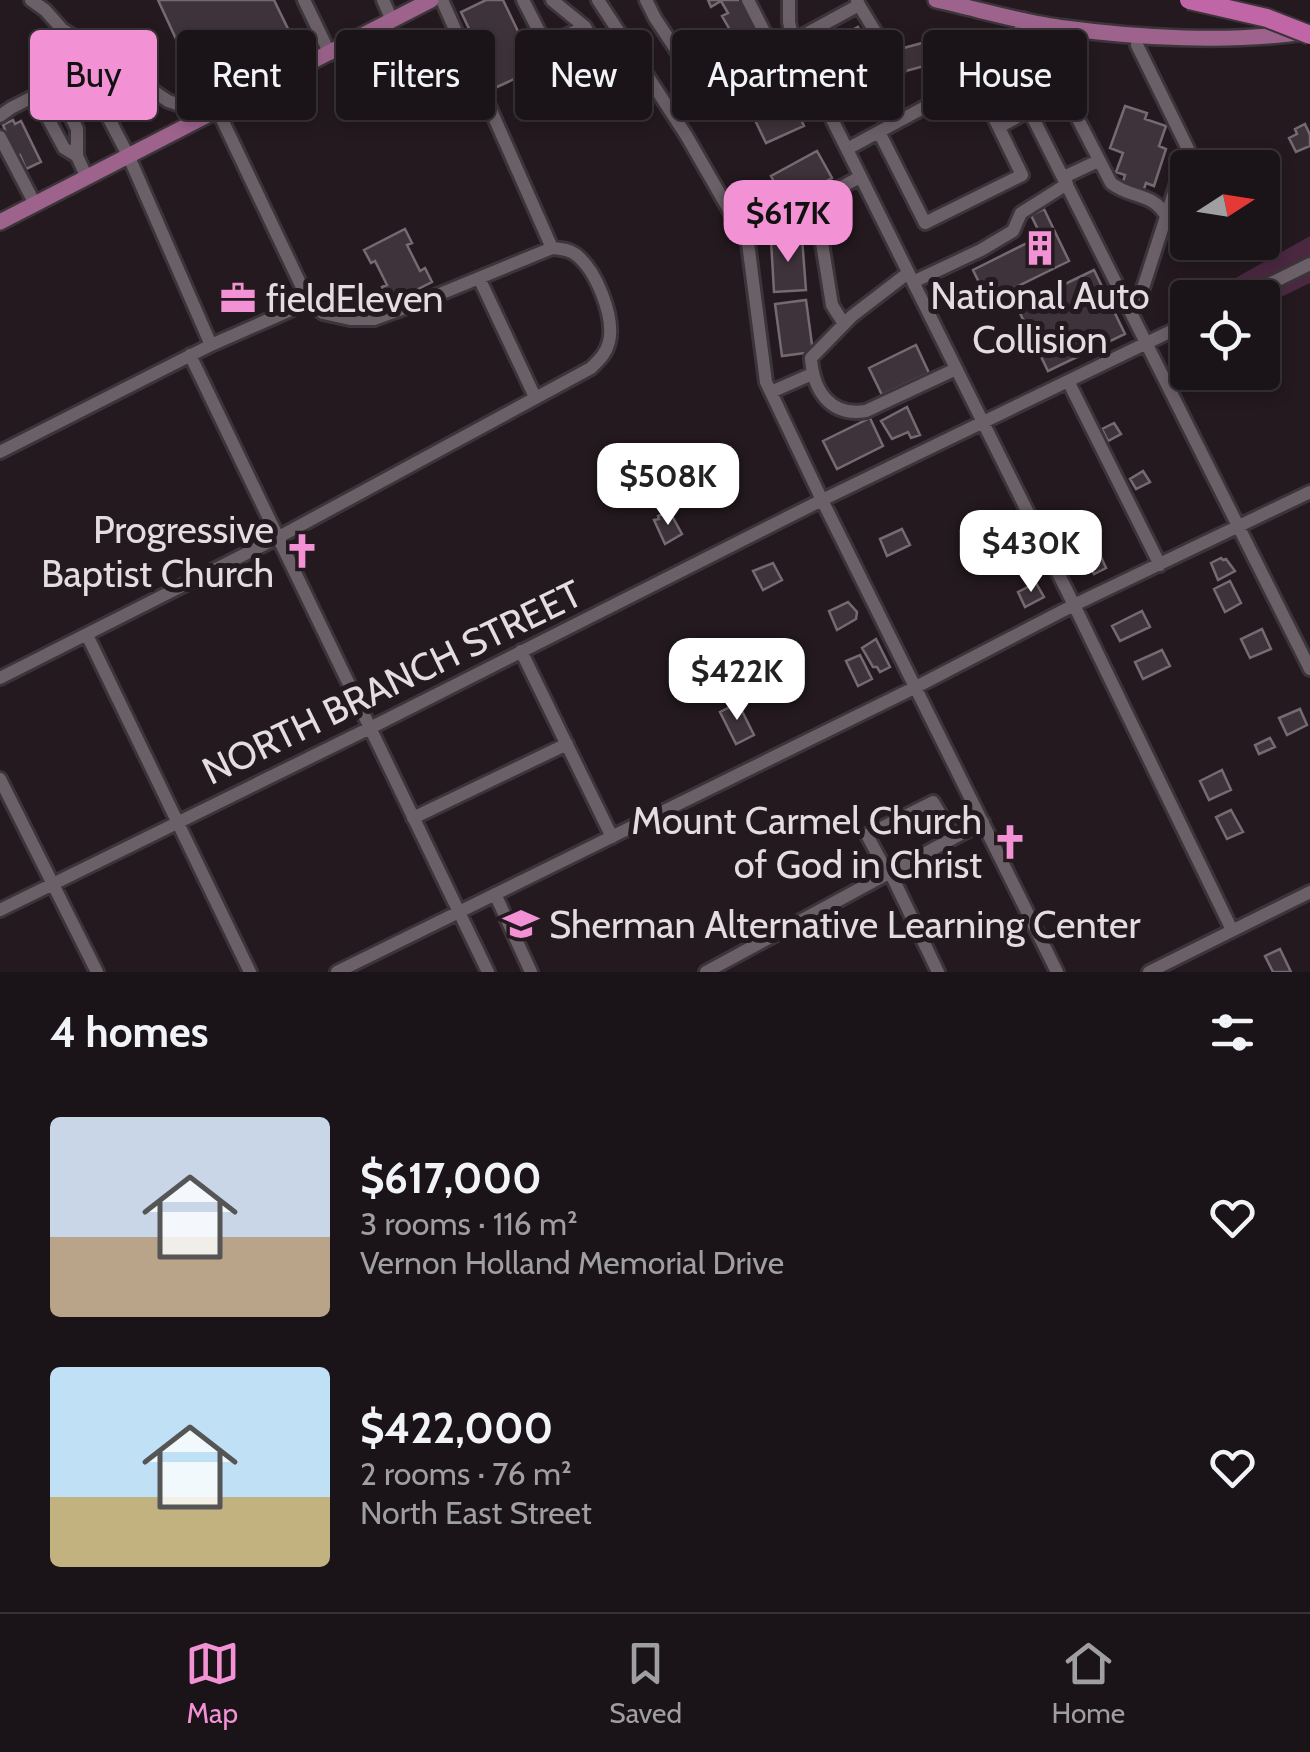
<!DOCTYPE html>
<html lang="en">
<head>
<meta charset="utf-8">
<style>
	:root { --surface:#1a1317; --page:#272024; --text:#f1f3f6; --muted:#9f9ea1; --line:#383236; --accent:#f391d5 }
	body { margin:0; font-family:Cabin,sans-serif; background:var(--page); color:var(--text); height:100vh; display:flex; flex-direction:column; font-size:38px; white-space:nowrap }
	* { box-sizing:border-box; margin:0 }
	p { font-size:32px; color:var(--muted) }
	.icon { flex:none; width:55px; height:55px; fill:none; stroke:currentColor; stroke-width:2; stroke-linecap:round; stroke-linejoin:round }
	.map { position:relative; height:972px; overflow:hidden }
	.side { display:flex; flex-direction:column; background:var(--surface); flex:1 }
	.side>* { flex:none }
	.top-card { position:absolute; left:30px; top:30px; width:1250px; height:90px; display:flex; gap:20px }
	.needle { width:65px; rotate:78deg }
	.controls { position:absolute; left:1170px; top:150px; display:grid; gap:20px }
	.controls a { display:grid; place-items:center; width:110px; height:110px; border-radius:10px; background:var(--surface); box-shadow:0 5px 15px #0003,0 0 0 2px var(--line); font-size:50px }
	.price { position:absolute; translate:-50% -85px; padding:0 22px; border-radius:20px; background:#fff; color:#222; font-size:32px; line-height:65px; filter:drop-shadow(0 2px 5px #0008) }
	.price::after { content:''; position:absolute; left:50%; top:60px; width:30px; height:22px; margin-left:-15px; background:inherit; clip-path:polygon(0 0,100% 0,50% 100%) }
	.price.on { background:var(--accent); color:#111 }
	ul { padding:0; list-style:none }
	li { display:flex; align-items:center; gap:30px; height:250px; padding:0 50px }
	li span { display:grid; place-items:center; flex:none; width:280px; height:200px; border-radius:10px; color:#555 }
	li>.icon { margin-inline-start:auto }
	span .icon { width:120px; height:120px; fill:#fffc; stroke-width:1 }
	li b { font-size:42px }
	h2 { display:flex; justify-content:space-between; align-items:center; height:120px; padding:0 50px; font-size:42px }
	.tag { padding:0 35px; border-radius:10px; background:var(--surface); box-shadow:0 5px 15px #0003,0 0 0 2px var(--line); font-size:35px; line-height:90px }
	.tag.on { background:var(--accent); color:#111 }
	.tab-bar { display:flex; justify-content:space-around; align-items:center; height:140px; border-top:2px solid var(--line); background:var(--surface); font-size:28px; color:var(--muted) }
	.tab-bar a { display:grid; justify-items:center; gap:5px }
	.tab-bar .on { color:var(--accent) }
	.map>svg:first-child { display:block }
</style>
</head>
<body>
<div class="map">
<svg width="1310" height="972" viewBox="0 0 1310 972">
	<rect width="100%" height="100%" fill="#23191f"/>
	<path fill="#4a2840" d="M1310,236V283L1263,306L1262,298H1200Z"/>
	<path fill="#3e333a" stroke="#766a72" stroke-width="2.5" d="M158,0H274L290,33L194,78Z
		M486,0H503L536,69L497,87L461,12Z
		M708,0H741L757,35L738,44L722,16L728,13L721,1L711,7Z
		M858,27L861,34L870,29L888,66L854,82L837,46L846,41L843,35Z
		M955,34L961,56L906,71L900,49Z
		M421,37L432,59L417,67L406,44Z
		M422,72L430,88L396,104L392,94L395,92L392,86Z
		M793,103L804,126L766,143L755,120Z
		M1125,106L1147,113L1145,119L1166,126L1159,146L1166,149L1154,186L1146,183L1143,192L1122,185L1125,175L1116,172L1123,153L1110,148Z
		M13,120L15,124L21,121L41,162L26,169L20,155L16,157L3,125Z
		M1305,124L1310,135V146L1296,152L1289,138L1297,134L1295,129Z
		M817,151L832,178L785,203L771,176Z
		M1044,209L1069,261L988,301L973,270L1041,236L1031,215Z
		M405,229L412,243L407,245L420,271L425,268L432,282L390,303L382,287L387,285L375,261L371,263L364,250Z
		M802,238L806,290L774,292L771,240Z
		M1094,270L1125,334L1048,371L1017,307Z
		M806,300L813,352L782,356L775,304Z
		M916,345L929,373L882,395L869,368Z
		M907,407L920,435L911,438L908,432L892,439L881,421Z
		M870,418L883,446L837,469L823,441Z
		M1114,423L1121,434L1108,441L1102,429Z
		M1143,471L1150,482L1136,489L1130,479Z
		M663,514L666,519L671,514L682,534L665,544L654,520L659,519L658,516Z
		M1085,524L1092,539L1077,548L1069,532Z
		M902,529L910,545L887,556L880,539Z
		M1011,531L1019,548L992,561L983,546Z
		M1097,548L1106,568L1094,574L1084,555Z
		M1221,558L1223,560L1226,559L1235,571L1218,580L1211,563Z
		M773,563L782,580L763,590L753,571Z
		M1230,581L1241,603L1225,612L1214,589Z
		M1036,583L1044,597L1025,607L1018,592Z
		M848,602L857,612L856,619L837,630L829,611Z
		M1142,611L1150,627L1120,641L1112,626Z
		M1262,629L1271,649L1250,658L1241,639Z
		M876,639L890,667L880,672L877,667H873L862,648Z
		M1162,650L1170,666L1143,679L1135,662Z
		M860,655L872,679L858,686L846,661Z
		M738,703L754,735L736,744L720,712Z
		M1300,709L1307,725L1287,735L1279,718Z
		M1270,738L1275,747L1259,754L1255,745Z
		M1222,770L1231,790L1209,800L1200,781Z
		M1231,810L1243,832L1227,839L1216,817Z
		M1280,949L1291,972H1273L1265,956Z"/>
	<g fill="none" stroke-linecap="round" stroke-linejoin="round">
		<defs>
			<path id="minor" d="M31,0L45,10L62,29L129,157L211,345
				M304,0L330,54
				M383,0L392,20
				M523,0L546,45L585,27
				M552,0L585,27L607,65
				M598,0L686,135L748,243L766,382L822,500L1057,972
				M646,0L655,18L698,83
				M789,0V22L793,41L1074,605L1232,930
				M1023,19C1016,47 1015,70 1023,98L1310,669
				M813,30L847,93L898,69L859,5
				M65,31L168,101L192,109L226,101
				M793,41L859,5L857,0
				M678,53L702,38L723,70
				M56,86L77,129V156L87,178
				M702,91L770,58L771,45
				M36,96L64,148L77,156
				M707,102L698,83L771,45L748,0
				M1027,104L1062,88L1111,183C1131,199 1153,192 1166,216
				M218,111L309,302
				M0,116L11,108L84,71
				M999,127L1030,110
				M0,137L35,204
				M847,149L964,86L983,95L1022,175L925,223L879,132
				M1064,177L1098,161
				M908,273L852,316L811,358C813,390 830,417 866,411L956,369
				M479,278L535,397
				M913,282L981,250L1013,231L1021,213L1067,184
				M1241,298L1310,264
				M1132,311L1141,294L1188,149L1137,45
				M844,324L832,305L822,243L812,209V203L860,177
				M190,355L488,972
				M1068,381L1160,565
				M771,392L812,374
				M0,452L211,345L309,302L323,313L350,319H374L418,303L552,248
				M87,635L250,972
				M521,651L612,837
				M0,678L277,538L591,368C599,360 606,354 609,342C615,317 596,269 575,254C568,249 561,249 552,248L442,0
				M0,779L97,972
				M413,818L567,744
				M495,894L531,972
				M0,910L370,728L822,500L1188,323
				M337,972L916,687L1074,605L1310,492
				M706,972L983,822
				M938,972L890,872L882,863L867,835L933,802L954,837
				M1149,972L1310,892"/>
			<path id="major" d="M936,0C978,9 1023,23 1065,28C1139,38 1230,43 1304,32
				M0,222L431,0"/>
		</defs>
		<use href="#minor" stroke="#3b3439" stroke-width="18"/>
		<use href="#major" stroke="#3b3439" stroke-width="20"/>
		<use href="#minor" stroke="#6c6068" stroke-width="12"/>
		<use href="#major" stroke="#9e638d" stroke-width="15"/>
		<defs>
			<path id="highway-bridge" d="M1189,0L1267,18L1310,35"/>
		</defs>
		<use href="#highway-bridge" stroke="#3b3439" stroke-width="22" stroke-linecap="butt"/>
		<use href="#highway-bridge" stroke="#c065a5" stroke-width="18"/>
	</g>
	<defs>
		<symbol id="building-bare" viewBox="-9 -9 18 18"><path d="M-4-6H4V6H1V3H-1V6H-4ZM-2.5-4.3h1.7v1.8h-1.7ZM.8-4.3h1.7v1.8H.8ZM-2.5-1h1.7V.8h-1.7ZM.8-1h1.7V.8H.8Z" fill="#f391d5" stroke="#23191f" stroke-width="2.5" paint-order="stroke"/></symbol>
		<symbol id="office-bare" viewBox="-9 -9 18 18"><path d="M-6-3h4V-5.5h4V-3h4V5H-6ZM-1-4.5V-3h2v-1.5ZM-6 0V1H6V0Z" fill="#f391d5" stroke="#23191f" stroke-width="2.5" paint-order="stroke"/></symbol>
		<symbol id="church-bare" viewBox="-9 -9 18 18"><path d="M-1.2-6h2.4v3.5h3.3v2.4h-3.3V6h-2.4V-.1h-3.3v-2.4h3.3Z" fill="#f391d5" stroke="#23191f" stroke-width="2.5" paint-order="stroke"/></symbol>
		<symbol id="school-bare" viewBox="-9 -9 18 18"><path d="M0-5L7-2L0 1L-7-2ZM-4 1L0 2.5L4 1V4Q0 6-4 4Z" fill="#f391d5" stroke="#23191f" stroke-width="2.5" paint-order="stroke"/></symbol>
	</defs>
	<g fill-rule="evenodd">
		<use href="#building-bare" x="1015" y="223" width="50" height="50"/>
		<use href="#office-bare" x="213" y="273" width="50" height="50"/>
		<use href="#church-bare" x="277" y="526" width="50" height="50"/>
		<use href="#church-bare" x="985" y="817" width="50" height="50"/>
		<use href="#school-bare" x="496" y="899" width="50" height="50"/>
	</g>
	<g text-anchor="middle" dominant-baseline="central" stroke-width="10" stroke-linejoin="round" paint-order="stroke">
		<g font-size="38" fill="#e3dce1" stroke="#23191f" text-anchor="start">
			<text x="1040" y="295" text-anchor="middle">National Auto<tspan x="1040" dy="44">Collision</tspan></text>
			<text x="266" y="298">fieldEleven</text>
			<text x="274" y="529" text-anchor="end">Progressive<tspan x="274" dy="44">Baptist Church</tspan></text>
			<text x="982" y="820" text-anchor="end">Mount Carmel Church<tspan x="982" dy="44">of God in Christ</tspan></text>
			<text x="549" y="924">Sherman Alternative Learning Center</text>
		</g>
		<g font-size="38" fill="#e3dce1" stroke="#23191f">
			<text transform="translate(392 682) rotate(-26)">NORTH BRANCH STREET</text>
		</g>
	</g>
</svg>
<div class="controls">
<a><svg class="needle" viewBox="-14 -14 28 28"><path d="M0-13l5 13h-10z" fill="#e53935"/><path d="M0 13l5-13h-10z" fill="#9f9ea1"/></svg></a>
<a><svg class="icon" aria-label="locate" viewBox="0 0 24 24"><circle cx="12" cy="12" r="6"/><path d="M12 2v4M12 18v4M2 12h4M18 12h4"/></svg></a>
</div>
<b class="price on" style="left:788px;top:265px">$617K</b>
<b class="price" style="left:668px;top:528px">$508K</b>
<b class="price" style="left:1031px;top:595px">$430K</b>
<b class="price" style="left:737px;top:723px">$422K</b>
<div class="top-card">
<a class="tag on">Buy</a>
<a class="tag">Rent</a>
<a class="tag">Filters</a>
<a class="tag">New</a>
<a class="tag">Apartment</a>
<a class="tag">House</a>
</div>
</div>
<section class="side">
<h2>4 homes<svg class="icon" aria-label="filters" viewBox="0 0 24 24"><path d="M4 7h16M4 17h16"/><circle cx="9" cy="7" r="2"/><circle cx="15" cy="17" r="2"/></svg></h2>
<ul>
<li><span style="background:linear-gradient(#c9d6e8 60%,#b9a48a 0)"><svg class="icon" aria-label="home" viewBox="0 0 24 24"><path d="M3 11l9-7 9 7M6 9v11h12V9"/></svg></span><div><b>$617,000</b><p>3 rooms · 116 m²</p><p>Vernon Holland Memorial Drive</p></div><svg class="icon" aria-label="heart" viewBox="0 0 24 24"><path d="M12 20l-8-8c-3-5 5-10 8-4 3-6 11-1 8 4z"/></svg></li>
<li><span style="background:linear-gradient(#bfe0f5 65%,#c2b280 0)"><svg class="icon" aria-label="home" viewBox="0 0 24 24"><path d="M3 11l9-7 9 7M6 9v11h12V9"/></svg></span><div><b>$422,000</b><p>2 rooms · 76 m²</p><p>North East Street</p></div><svg class="icon" aria-label="heart" viewBox="0 0 24 24"><path d="M12 20l-8-8c-3-5 5-10 8-4 3-6 11-1 8 4z"/></svg></li>
</ul>
</section>
<nav class="tab-bar">
<a class="on"><svg class="icon" aria-label="map" viewBox="0 0 24 24"><path d="M3 6l6-2 6 2 6-2v14l-6 2-6-2-6 2zM9 4v14M15 6v14"/></svg>Map</a>
<a><svg class="icon" aria-label="saved" viewBox="0 0 24 24"><path d="M7 4h10v16l-5-4-5 4z"/></svg>Saved</a>
<a><svg class="icon" aria-label="home" viewBox="0 0 24 24"><path d="M3 11l9-7 9 7M6 9v11h12V9"/></svg>Home</a>
</nav>
</body>
</html>
